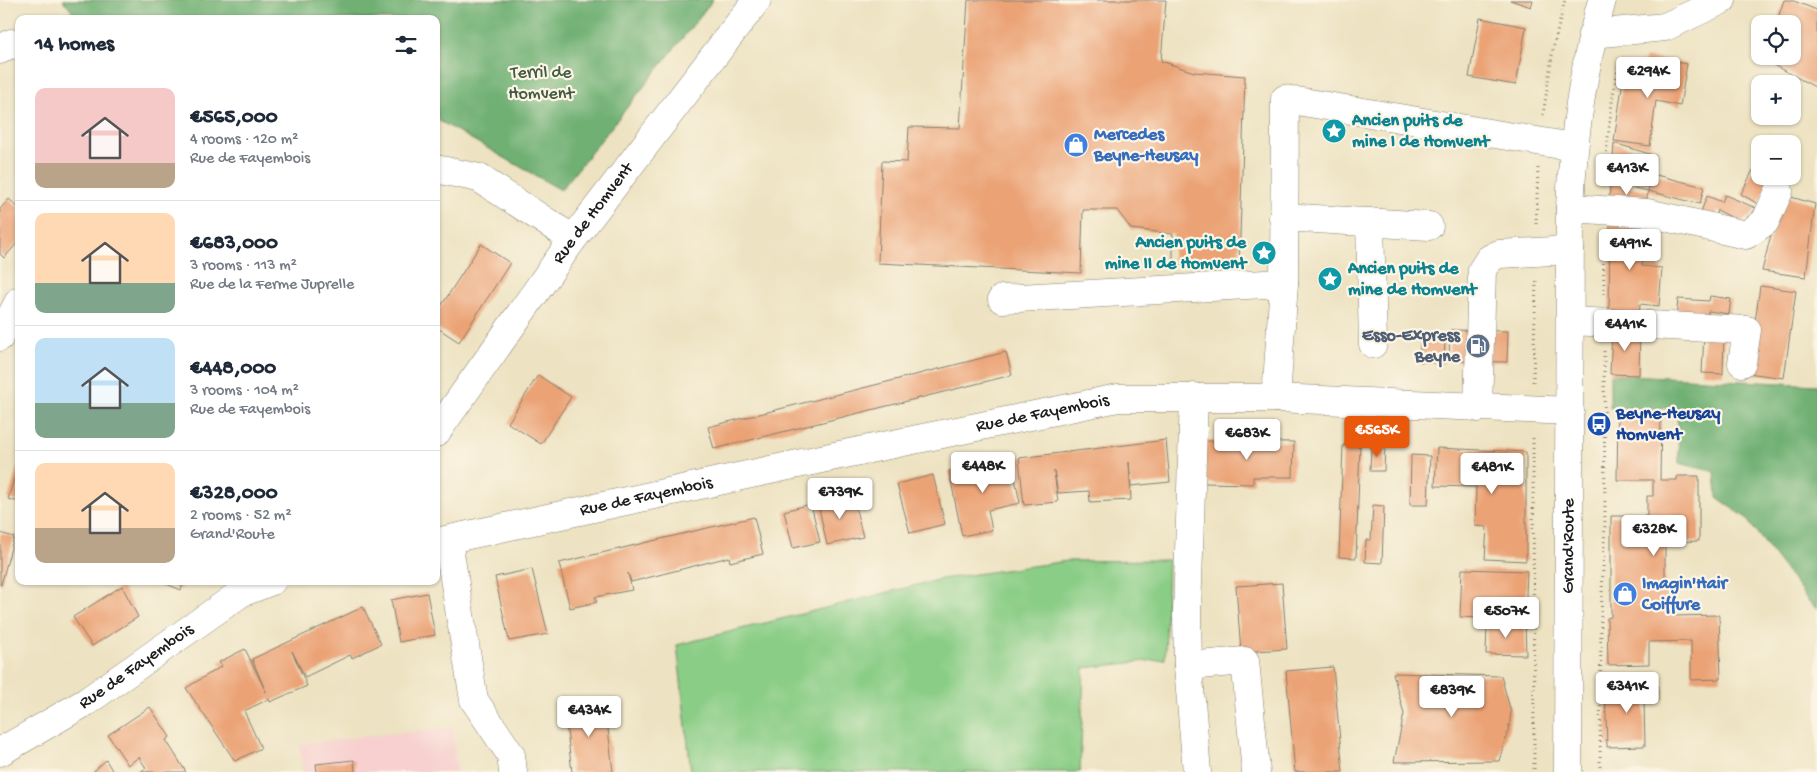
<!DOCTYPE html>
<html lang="en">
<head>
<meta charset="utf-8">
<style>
	:root { --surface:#fff; --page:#f6f6f7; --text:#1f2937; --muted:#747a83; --line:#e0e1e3; --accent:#ea580c }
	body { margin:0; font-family:"Gochi Hand",sans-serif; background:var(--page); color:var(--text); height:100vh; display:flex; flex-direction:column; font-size:19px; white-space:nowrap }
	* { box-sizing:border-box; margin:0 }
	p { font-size:16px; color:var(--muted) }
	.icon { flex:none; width:28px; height:28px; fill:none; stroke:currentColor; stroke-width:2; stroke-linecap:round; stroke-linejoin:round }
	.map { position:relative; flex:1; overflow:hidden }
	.side { position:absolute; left:15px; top:15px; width:425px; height:570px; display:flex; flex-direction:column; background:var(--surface); border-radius:10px; box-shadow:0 1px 4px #0004 }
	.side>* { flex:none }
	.controls { position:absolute; left:1751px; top:15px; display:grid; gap:10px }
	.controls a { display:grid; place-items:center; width:50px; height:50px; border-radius:10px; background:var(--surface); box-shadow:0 1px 4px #0004; font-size:25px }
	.price { position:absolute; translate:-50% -42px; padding:0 11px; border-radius:5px; background:#fff; color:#222; font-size:16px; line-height:32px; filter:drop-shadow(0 1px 2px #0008) }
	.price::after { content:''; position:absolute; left:50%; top:30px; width:15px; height:11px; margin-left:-8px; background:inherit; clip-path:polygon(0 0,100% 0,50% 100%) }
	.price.on { background:var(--accent); color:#fff }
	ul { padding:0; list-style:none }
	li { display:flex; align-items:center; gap:15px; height:125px; padding:0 20px }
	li+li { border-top:1px solid var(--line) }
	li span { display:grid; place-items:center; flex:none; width:140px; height:100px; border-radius:10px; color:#555 }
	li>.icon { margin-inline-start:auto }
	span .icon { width:60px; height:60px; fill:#fffc; stroke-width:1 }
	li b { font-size:21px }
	h2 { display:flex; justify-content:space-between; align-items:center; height:60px; padding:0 20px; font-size:21px }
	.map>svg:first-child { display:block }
</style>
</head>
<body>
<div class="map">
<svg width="1817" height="772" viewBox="0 0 1817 772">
	<rect width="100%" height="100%" fill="#fcf5e5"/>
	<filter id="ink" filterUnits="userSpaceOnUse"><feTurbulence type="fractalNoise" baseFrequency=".02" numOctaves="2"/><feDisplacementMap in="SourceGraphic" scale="10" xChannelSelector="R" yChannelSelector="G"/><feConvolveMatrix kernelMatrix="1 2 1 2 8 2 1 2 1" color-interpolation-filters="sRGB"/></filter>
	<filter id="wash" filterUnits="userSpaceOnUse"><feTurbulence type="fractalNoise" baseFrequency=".0096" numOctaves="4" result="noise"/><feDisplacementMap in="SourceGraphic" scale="20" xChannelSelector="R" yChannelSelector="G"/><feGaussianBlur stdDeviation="1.12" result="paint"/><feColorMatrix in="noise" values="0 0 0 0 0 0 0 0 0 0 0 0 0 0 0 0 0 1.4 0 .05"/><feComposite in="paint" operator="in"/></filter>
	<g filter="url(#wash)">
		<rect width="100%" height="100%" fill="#ede2c1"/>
		<path fill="#f7d0cf" d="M452,727L457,772H303L299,744Z"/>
		<path fill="#8acd86" stroke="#537451" d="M1168,560L1165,659L1084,668L1080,772H691L677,645L941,579L1067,561Z"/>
		<path fill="#6fb073" stroke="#466648" d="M63,0H713L561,190L436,119V19H78Z
			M1610,374L1817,385V609L1810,603L1745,517L1717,497L1715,472L1679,463L1677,408H1610Z"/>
		<g id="blocks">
			<path fill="#eba275" d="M968,0H1166L1161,61L1194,72L1245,76L1239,270L1173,264V234L1131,229L1117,210H1083L1081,273L878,263L882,161L907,162L909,127L960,128Z
				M1510,0H1533L1531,7Z
				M1784,0H1791L1817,10V88L1764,60L1765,56H1792V24H1776Z
				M1480,18L1526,27L1516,85L1469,77Z
				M1645,57L1687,64L1680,106L1656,101L1650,146L1614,141L1624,73L1642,76Z
				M1614,143L1656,156L1648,184L1612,177Z
				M1753,170L1760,176L1771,180L1758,204L1741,194Z
				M1652,174L1704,187L1700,204L1648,191Z
				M1610,183L1648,191L1646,207L1609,204Z
				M1781,194L1815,204L1806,277L1762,271Z
				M1725,195L1756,208L1751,216L1741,222L1717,210L1715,220L1700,214L1707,196L1722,202Z
				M9,199L19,208V241L4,258L0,254V209Z
				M1610,218L1645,220L1642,266L1662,268L1659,306L1640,304L1639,318L1609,317Z
				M481,244L510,263L459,342L436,327V314Z
				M1760,286L1796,291L1784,378L1748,373Z
				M1710,296L1731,299L1729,314L1708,311L1707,322L1676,319L1678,299L1709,301Z
				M1612,329L1640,330L1639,375L1610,374Z
				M1450,330L1508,331L1507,362L1449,361Z
				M1704,334L1724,335L1723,374L1702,373Z
				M1420,337H1445L1444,363L1420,362Z
				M1006,352L1012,375L714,449L708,427Z
				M538,375L571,397L541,444L508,423Z
				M1618,411H1661L1660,480H1677V476H1699V541L1665,542V586H1673V616L1719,615L1721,679L1691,680V641L1649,642V664L1608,665L1607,618L1611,617V516H1647V496H1653V480H1617Z
				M1166,440L1170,482L1131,486L1129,462L1131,500L1090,502L1089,491L1058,493L1054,471L1058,502L1024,505L1019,458Z
				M1205,441L1294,442L1293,477H1253V484L1205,483Z
				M1343,445L1360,446L1356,558L1339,557Z
				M1371,445L1385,446L1384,471H1370Z
				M1437,448L1526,452V561L1485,559L1487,527L1475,526L1476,487L1435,486Z
				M1411,455L1430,456L1428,505H1410Z
				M1011,459L1020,503L988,510L992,530L962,536L949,471Z
				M19,462V502L8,499Z
				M933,475L945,524L910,533L897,484Z
				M852,494L863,537L827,545L818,503Z
				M811,504L820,542L793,548L784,511Z
				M1373,505L1384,506L1382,563L1365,562L1366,540H1371Z
				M754,517L763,554L730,562L729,557L631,582L628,573L632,590L595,597L597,602L570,608L559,563Z
				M0,533L14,537L1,585H0Z
				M532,569L548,634L509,641L495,577Z
				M1462,569L1527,571L1525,620L1460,617Z
				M159,581H184L181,590Z
				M1282,583L1287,649L1241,652L1236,586Z
				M122,586L138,617L92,646L73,617Z
				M427,593L435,635L399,642L391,600Z
				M363,607L381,644L352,658L350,655L305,677L292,651L307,686L270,702L269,699L244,711L261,748L235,761L186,688L222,666L219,662L245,649L266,692L252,659Z
				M1487,624H1525L1526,655L1486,654Z
				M1333,667L1343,772H1295L1286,671Z
				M1393,673L1501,676L1511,712L1509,727L1499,761L1394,762L1404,714Z
				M1658,685V701H1644L1645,746L1607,747L1605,686Z
				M605,702L613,772H572L564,706Z
				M150,707L170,737L166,740L186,772H140L146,768L139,757L128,765L108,735Z
				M106,760L113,772H93Z
				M354,760L355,772H317L316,764Z"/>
		</g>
	</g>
	<g filter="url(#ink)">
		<use href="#blocks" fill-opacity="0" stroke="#847f6e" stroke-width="1"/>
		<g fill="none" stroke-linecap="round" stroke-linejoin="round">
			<defs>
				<g id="minor">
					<path d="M1592,34L1665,27L1722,0"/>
					<path d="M0,50L11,43L19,46"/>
					<path d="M436,169L479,178L573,239"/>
					<path d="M1570,208L1647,213L1746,235L1765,222L1779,191"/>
					<path d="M1283,217L1429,226"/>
					<path d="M1370,222L1373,344"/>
					<path d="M1002,299L1284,283"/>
					<path d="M1571,321L1747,330L1742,363"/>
					<path d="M0,337L19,301"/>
					<path d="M1194,397L1187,613L1188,666L1197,772"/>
					<path d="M1276,398L1284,283L1285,99L1573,147"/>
					<path d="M1478,408L1482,270L1489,259L1499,254L1570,250"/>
					<path id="s1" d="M436,433L573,239L757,0"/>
					<path d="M448,541L474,700L511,755L513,772"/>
					<path id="s2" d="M436,542L835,456L1118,398H1276L1570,411"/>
					<path d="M1188,666L1245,661L1256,772"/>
					<path id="s3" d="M0,752L86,702L241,593L272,581"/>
				</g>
				<g id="major">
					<path id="s4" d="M1568,772L1570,208C1573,137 1583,68 1602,0"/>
				</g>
			</defs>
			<use href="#minor" stroke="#847f6e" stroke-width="29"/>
			<use href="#major" stroke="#847f6e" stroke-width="29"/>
			<path stroke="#847f6e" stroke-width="3" stroke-dasharray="1 4" stroke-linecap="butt" d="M1543,115L1553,49L1565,0
				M1603,182L1613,94L1620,59
				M1536,224L1538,168
				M1603,238L1604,294
				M1533,382L1536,281
				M1533,438L1534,772
				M1600,772L1601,617L1605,524L1604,350"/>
			<use href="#minor" stroke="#fff" stroke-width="28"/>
			<use href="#major" stroke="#fff" stroke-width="28"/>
		</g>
	</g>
	<defs>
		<symbol id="sight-disc" viewBox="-11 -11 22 22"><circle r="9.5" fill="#0f9aa8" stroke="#fcf5e5"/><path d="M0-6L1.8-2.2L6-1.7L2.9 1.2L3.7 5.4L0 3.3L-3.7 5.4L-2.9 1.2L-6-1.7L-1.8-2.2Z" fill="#fff"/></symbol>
		<symbol id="shop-disc" viewBox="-11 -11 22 22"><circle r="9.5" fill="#3f7fe0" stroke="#fcf5e5"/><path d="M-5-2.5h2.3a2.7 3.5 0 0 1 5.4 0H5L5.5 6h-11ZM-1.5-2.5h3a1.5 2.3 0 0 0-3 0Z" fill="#fff"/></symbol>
		<symbol id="fuel-disc" viewBox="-11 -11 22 22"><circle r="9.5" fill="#5c6f8a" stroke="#fcf5e5"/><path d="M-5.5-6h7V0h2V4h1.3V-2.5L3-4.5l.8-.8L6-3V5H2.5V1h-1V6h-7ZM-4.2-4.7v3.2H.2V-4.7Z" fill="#fff"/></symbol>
		<symbol id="bus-disc" viewBox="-11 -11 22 22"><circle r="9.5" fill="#1a4fb4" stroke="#fcf5e5"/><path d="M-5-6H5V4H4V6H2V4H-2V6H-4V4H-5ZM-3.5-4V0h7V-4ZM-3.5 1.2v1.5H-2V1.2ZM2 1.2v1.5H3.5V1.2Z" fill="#fff"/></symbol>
	</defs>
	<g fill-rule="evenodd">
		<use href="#sight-disc" x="1320" y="117" width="28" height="28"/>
		<use href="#shop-disc" x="1062" y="131" width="28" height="28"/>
		<use href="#sight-disc" x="1250" y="239" width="28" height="28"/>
		<use href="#sight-disc" x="1316" y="265" width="28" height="28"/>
		<use href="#fuel-disc" x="1464" y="332" width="28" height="28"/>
		<use href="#bus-disc" x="1585" y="410" width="28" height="28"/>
		<use href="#shop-disc" x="1611" y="580" width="28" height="28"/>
	</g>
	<g text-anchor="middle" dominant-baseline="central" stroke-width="4.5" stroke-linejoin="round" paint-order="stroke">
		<g font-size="18" fill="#425a41" stroke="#fcf5e5">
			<text x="541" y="73">Terril de<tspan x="541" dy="21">Homvent</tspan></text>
		</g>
		<g font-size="18" font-weight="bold" fill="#0d838f" stroke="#fcf5e5" text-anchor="start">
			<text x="1352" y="121">Ancien puits de<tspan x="1352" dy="21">mine I de Homvent</tspan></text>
			<text x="1246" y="243" text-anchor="end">Ancien puits de<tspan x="1246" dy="21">mine II de Homvent</tspan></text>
			<text x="1348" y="269">Ancien puits de<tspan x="1348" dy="21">mine de Homvent</tspan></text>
		</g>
		<g font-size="18" font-weight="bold" fill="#366cbe" stroke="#fcf5e5" text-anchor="start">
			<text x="1094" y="135">Mercedes<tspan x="1094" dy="21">Beyne-Heusay</tspan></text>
			<text x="1642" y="584">Imagin'Hair<tspan x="1642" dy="21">Coiffure</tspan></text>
		</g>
		<g font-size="18" fill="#1c1c1c" stroke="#fcf5e5">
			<text stroke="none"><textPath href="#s1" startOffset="270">Rue de Homvent</textPath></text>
			<text stroke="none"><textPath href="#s2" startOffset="620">Rue de Fayembois</textPath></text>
			<text stroke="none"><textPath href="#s2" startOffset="215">Rue de Fayembois</textPath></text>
			<text stroke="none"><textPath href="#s4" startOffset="226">Grand'Route</textPath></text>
			<text stroke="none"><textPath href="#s3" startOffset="161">Rue de Fayembois</textPath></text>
		</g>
		<g font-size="18" font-weight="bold" fill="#4e5e75" stroke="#fcf5e5" text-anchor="end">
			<text x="1460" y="336">Esso-Express<tspan x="1460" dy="21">Beyne</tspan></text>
		</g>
		<g font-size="18" font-weight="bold" fill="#164399" stroke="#fcf5e5" text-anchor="start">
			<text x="1616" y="414">Beyne-Heusay<tspan x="1616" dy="21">Homvent</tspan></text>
		</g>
	</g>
</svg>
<div class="controls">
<a><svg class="icon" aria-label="locate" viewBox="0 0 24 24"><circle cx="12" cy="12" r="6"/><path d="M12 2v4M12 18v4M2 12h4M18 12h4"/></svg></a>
<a>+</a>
<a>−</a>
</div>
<b class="price" style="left:1648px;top:99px">€294K</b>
<b class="price" style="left:1627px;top:196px">€413K</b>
<b class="price" style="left:1630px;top:271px">€491K</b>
<b class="price" style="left:1625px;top:352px">€441K</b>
<b class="price on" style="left:1377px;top:458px">€565K</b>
<b class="price" style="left:1247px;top:461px">€683K</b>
<b class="price" style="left:983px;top:494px">€448K</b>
<b class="price" style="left:1492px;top:495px">€481K</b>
<b class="price" style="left:840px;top:520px">€739K</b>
<b class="price" style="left:1654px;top:557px">€328K</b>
<b class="price" style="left:1506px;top:639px">€507K</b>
<b class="price" style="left:1627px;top:714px">€341K</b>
<b class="price" style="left:1452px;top:718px">€839K</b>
<b class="price" style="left:589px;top:738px">€434K</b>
<section class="side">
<h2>14 homes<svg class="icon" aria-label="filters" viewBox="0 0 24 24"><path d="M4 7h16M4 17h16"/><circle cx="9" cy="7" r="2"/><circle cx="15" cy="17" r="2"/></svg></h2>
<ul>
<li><span style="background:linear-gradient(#f6c9c9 75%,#b9a48a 0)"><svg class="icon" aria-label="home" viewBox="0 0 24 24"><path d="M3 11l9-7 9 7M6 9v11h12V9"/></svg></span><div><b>€565,000</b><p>4 rooms · 120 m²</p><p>Rue de Fayembois</p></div></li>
<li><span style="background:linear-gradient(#ffd9b3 70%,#7fa58c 0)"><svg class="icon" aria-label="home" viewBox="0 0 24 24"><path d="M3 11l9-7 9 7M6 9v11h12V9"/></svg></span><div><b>€683,000</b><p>3 rooms · 113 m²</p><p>Rue de la Ferme Juprelle</p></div></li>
<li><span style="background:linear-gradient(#bfe0f5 65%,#7fa58c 0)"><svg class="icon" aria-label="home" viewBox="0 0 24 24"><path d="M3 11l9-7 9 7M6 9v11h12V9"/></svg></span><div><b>€448,000</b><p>3 rooms · 104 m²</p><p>Rue de Fayembois</p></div></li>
<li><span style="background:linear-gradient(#ffd9b3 65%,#b9a48a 0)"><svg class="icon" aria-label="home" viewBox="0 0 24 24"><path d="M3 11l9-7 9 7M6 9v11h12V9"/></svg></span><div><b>€328,000</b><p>2 rooms · 52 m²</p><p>Grand'Route</p></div></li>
</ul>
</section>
</div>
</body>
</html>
